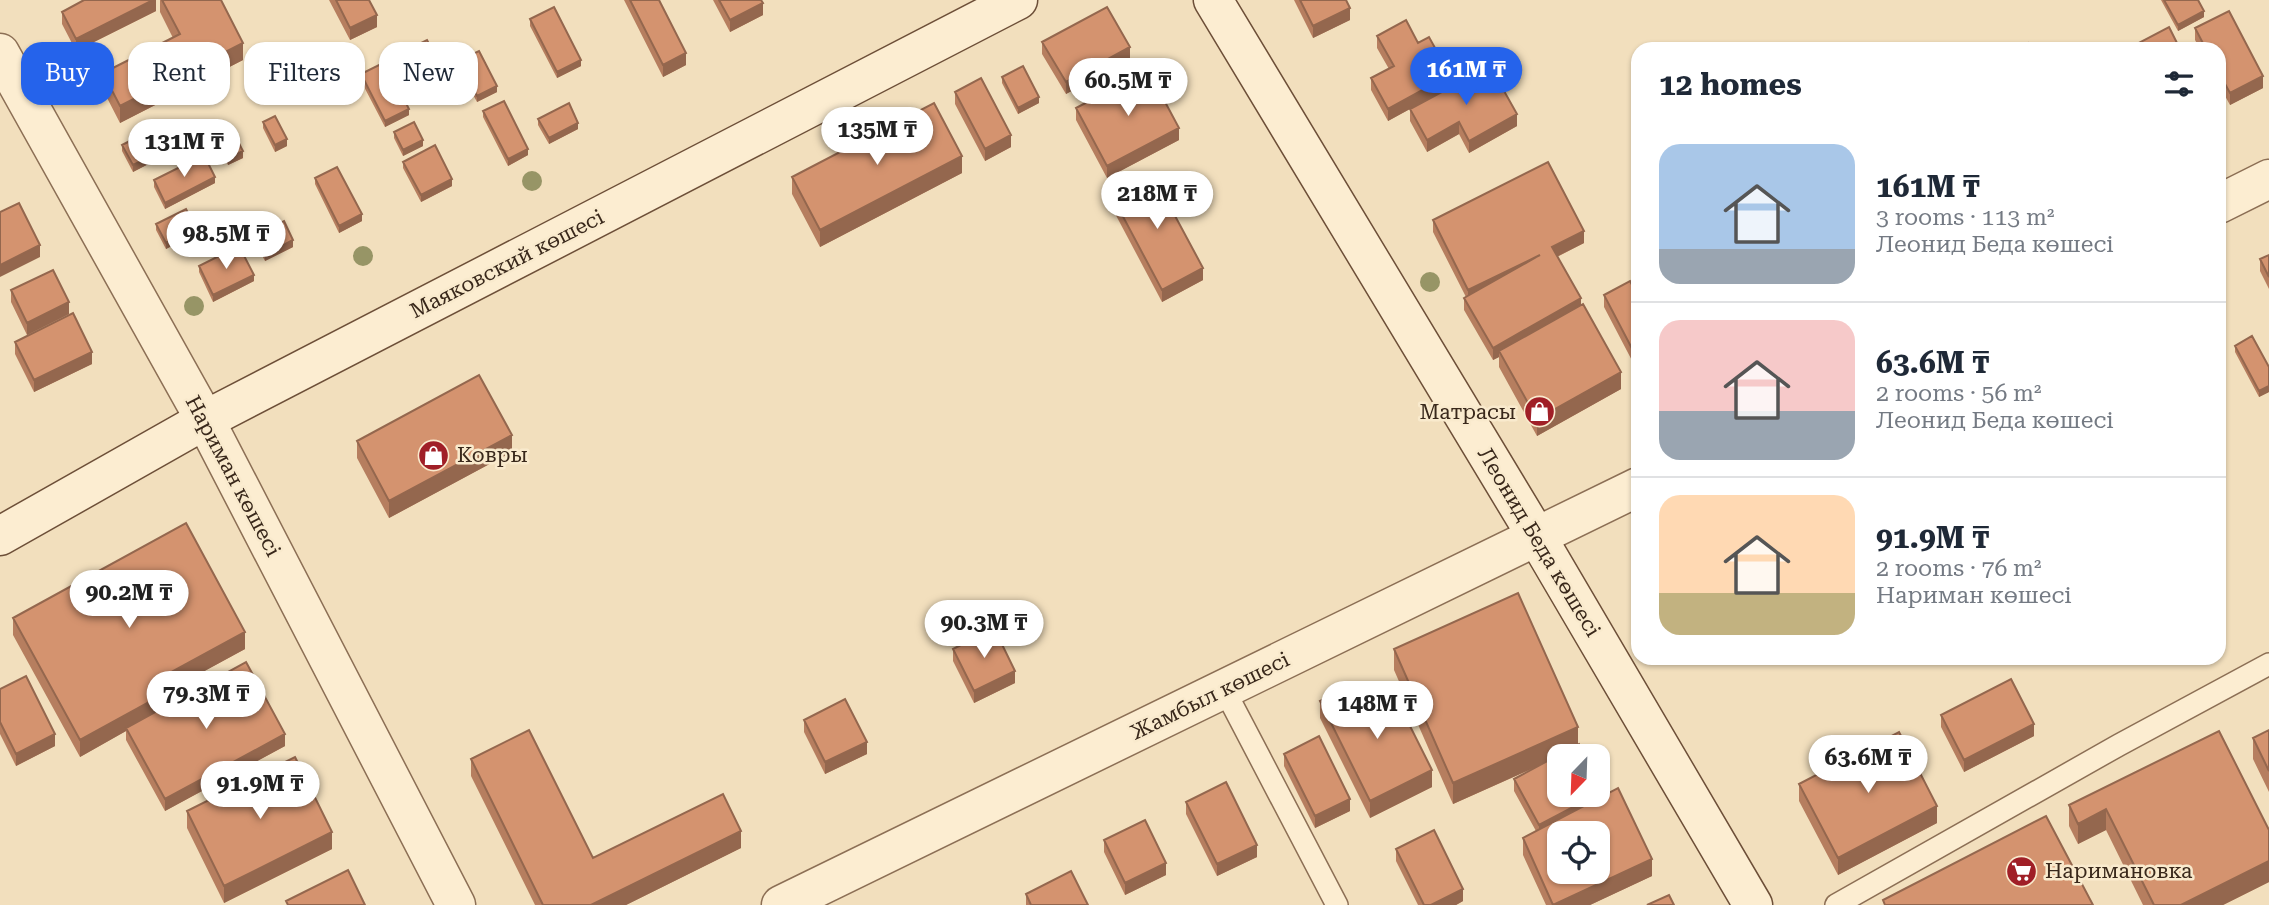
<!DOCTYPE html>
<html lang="en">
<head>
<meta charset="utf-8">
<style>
	:root { --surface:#fff; --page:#f2f2f3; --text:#1f2937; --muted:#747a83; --line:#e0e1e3; --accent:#2563eb }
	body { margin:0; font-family:"Roboto Serif",serif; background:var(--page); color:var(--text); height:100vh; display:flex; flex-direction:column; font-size:26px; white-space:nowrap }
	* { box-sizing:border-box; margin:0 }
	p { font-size:23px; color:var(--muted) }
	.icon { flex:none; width:38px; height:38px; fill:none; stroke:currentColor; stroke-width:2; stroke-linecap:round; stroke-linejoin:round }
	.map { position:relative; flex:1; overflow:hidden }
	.panel { position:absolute; left:1631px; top:42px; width:595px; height:623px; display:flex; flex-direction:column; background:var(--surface); border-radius:21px; box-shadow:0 2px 5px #0004 }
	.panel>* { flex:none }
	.guide { position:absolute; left:21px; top:42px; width:665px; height:63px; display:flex; gap:14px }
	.needle { width:46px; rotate:203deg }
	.buttons { position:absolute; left:1547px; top:744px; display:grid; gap:14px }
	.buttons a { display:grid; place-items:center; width:63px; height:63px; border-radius:14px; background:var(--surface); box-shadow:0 2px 5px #0004; font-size:35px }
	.price { position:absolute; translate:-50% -60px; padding:0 16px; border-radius:24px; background:#fff; color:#222; font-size:23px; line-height:46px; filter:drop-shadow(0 2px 4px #0008) }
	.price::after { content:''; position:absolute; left:50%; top:42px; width:21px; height:16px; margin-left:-10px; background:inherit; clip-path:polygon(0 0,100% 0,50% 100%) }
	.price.on { background:var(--accent); color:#fff }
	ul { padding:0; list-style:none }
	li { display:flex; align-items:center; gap:21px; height:175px; padding:0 28px }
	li+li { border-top:2px solid var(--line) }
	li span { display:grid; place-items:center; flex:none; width:196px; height:140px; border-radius:21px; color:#555 }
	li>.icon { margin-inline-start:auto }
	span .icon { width:84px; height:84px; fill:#fffc; stroke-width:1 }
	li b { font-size:30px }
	h2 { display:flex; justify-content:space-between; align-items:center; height:84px; padding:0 28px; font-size:30px }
	.pill { padding:0 24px; border-radius:21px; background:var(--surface); box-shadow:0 2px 5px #0004; font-size:24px; line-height:63px }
	.pill.on { background:var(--accent); color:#fff }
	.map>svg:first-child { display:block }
</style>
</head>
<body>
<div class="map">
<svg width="2269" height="905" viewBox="0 0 2269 905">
	<rect width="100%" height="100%" fill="#f2dfbd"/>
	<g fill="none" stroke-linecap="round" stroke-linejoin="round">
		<defs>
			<path id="lane" d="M1224,689L1337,905
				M1836,905L2119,745L2269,664"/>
			<path id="street" d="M0,53L205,420L456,905
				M2219,204L2269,179
				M781,905L1638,487"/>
			<path id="secondary" d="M1213,0L1537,537L1753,905
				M0,536L205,420L1018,0"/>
		</defs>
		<use href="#lane" stroke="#8c6f55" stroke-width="24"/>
		<use href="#street" stroke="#8c6f55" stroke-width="41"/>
		<use href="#secondary" stroke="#6d4f38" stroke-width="41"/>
		<use href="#lane" stroke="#fcedd1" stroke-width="21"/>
		<use href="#street" stroke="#fcedd1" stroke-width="38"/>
		<use href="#secondary" stroke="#fcedd1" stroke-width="38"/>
	</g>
	<g fill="#979566">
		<circle cx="532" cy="181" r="10"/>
		<circle cx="363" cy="256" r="10"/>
		<circle cx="1430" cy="282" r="10"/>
		<circle cx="194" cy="306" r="10"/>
	</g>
	<path fill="#b67e5f" d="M156,0V11L76,51L62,24V12Z
		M160,0H221L243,60L120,123L103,90V73L173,38L160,12Z
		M329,0H369L377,27L350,40Z
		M624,0H659L686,65L663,77Z
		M713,0H761L763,15L730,32Z
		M1294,0H1346L1350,20L1313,38Z
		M2161,0H2198L2204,17L2178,31Z
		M2229,11L2263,76V88L2230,105L2219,85V49H2200L2195,40V28Z
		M530,19L581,66L557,78L530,26Z
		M1377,36L1418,43L1450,87L1388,121L1371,90V78L1389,69L1377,48Z
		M1042,42L1130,59L1066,94L1042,54Z
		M397,55L433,58L403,74L397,61Z
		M458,61L497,92L477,102L458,67Z
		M361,74L409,115L385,127L361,81Z
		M1002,77L1039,103L1018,114L1002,83Z
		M955,92L1011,147L985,161L955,104Z
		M1076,108L1179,140L1107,178L1076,120Z
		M1410,109L1517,126L1469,153L1459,134L1427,152L1410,121Z
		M483,111L528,155L508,166L483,117Z
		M538,119L578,129L549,144L538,125Z
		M263,122L287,146L275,152L263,128Z
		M394,132L423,146L403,156L394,138Z
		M170,134L198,149L180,159L170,140Z
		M219,142L243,158L228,165L219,148Z
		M122,145L160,158L133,172L122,151Z
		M403,162L452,186L421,202L403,168Z
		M962,173L820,247L792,194V177Z
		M315,178L362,221L339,233L315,184Z
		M154,180L215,183L165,209L154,187Z
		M1111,194L1203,280L1162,302L1111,206Z
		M1433,220L1584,243L1557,257L1621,389L1537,436L1499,367V357L1493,360L1464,310V298L1466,297L1433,232Z
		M156,224L195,234L166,249L156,230Z
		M255,236L293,247L265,261L255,242Z
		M2269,255V289L2260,271V259Z
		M199,266L254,281L213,302L199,272Z
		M11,290L69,314L27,335L11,302Z
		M1604,295L1638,296V372L1604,307Z
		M15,342L92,364L34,392L15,354Z
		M2235,346L2269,367V392L2259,397L2235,352Z
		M357,441L512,452L389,518L357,458Z
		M13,618L245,649L173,688V702L285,746L165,811L126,740V731L80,757L13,635Z
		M953,649L1015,683L974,703L953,661Z
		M1394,649L1578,744L1605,795L1652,876L1590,905H1546L1523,855V838L1536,831L1514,791V779L1536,767L1453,804L1394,670Z
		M0,689L55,746L16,766L0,734Z
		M1320,701L1362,706L1432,787L1370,818L1320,718Z
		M1941,715L2034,736L1964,772L1941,727Z
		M804,720L867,754L825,774L804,732Z
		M2269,730V792L2253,759V738Z
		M1284,754L1350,811L1315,828L1284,766Z
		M471,759L593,858L741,848L626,905H535L471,776Z
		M1799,784L1937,823L1838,875L1799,801Z
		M1186,802L1257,857L1217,876L1186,814Z
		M2069,805L2269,830V882L2223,905H2143L2106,830L2078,844L2069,826Z
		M187,811L332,849L224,903L187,828Z
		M1104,840L1166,875L1125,895L1104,852Z
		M1396,849L1463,901L1456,905H1418L1396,861Z
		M1026,894L1088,905H1026Z"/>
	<path fill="#94674e" d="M153,0H156V11L76,51V39Z
		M763,3V15L730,32V20Z
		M1350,8V20L1313,38V26Z
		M2204,11V17L2178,31V25Z
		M377,15V27L350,40V28Z
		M243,43V60L120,123V106Z
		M1130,47V59L1066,94V82Z
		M433,52V58L403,74V67Z
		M686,53V65L663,77V65Z
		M581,60V66L557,78V72Z
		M1450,75V87L1388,121V109Z
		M2263,76V88L2230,105V93Z
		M497,86V92L477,102V96Z
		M1039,97V103L1018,114V108Z
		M409,109V115L385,127V121Z
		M1517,114V126L1469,153V141Z
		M1459,122V134L1427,152V140Z
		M578,123V129L549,144V138Z
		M1179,128V140L1107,178V166Z
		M1011,135V147L985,161V149Z
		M287,139V146L275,152V145Z
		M423,140V146L403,156V150Z
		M198,143V149L180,159V152Z
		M528,149V155L508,166V159Z
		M243,151V158L228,165V159Z
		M160,152V158L133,172V165Z
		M962,156V173L820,247V230Z
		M215,177V183L165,209V203Z
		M452,179V186L421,202V195Z
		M362,214V221L339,233V226Z
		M195,228V234L166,249V243Z
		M1584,231V243L1552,259V247Z
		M293,240V247L265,261V255Z
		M40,245V257L0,277V265Z
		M1540,255L1468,302V290Z
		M1203,268V280L1162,302V290Z
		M254,275V281L213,302V295Z
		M1581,298V310L1499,351V357L1493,360V348Z
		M69,302V314L27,335V323Z
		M2222,335V347L2219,348V336Z
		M92,352V364L34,392V380Z
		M1621,372V389L1537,436V419Z
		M2269,386V392L2259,397V391Z
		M512,435V452L389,518V501Z
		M245,632V649L166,692V675Z
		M1015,671V683L974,703V691Z
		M173,689V706L126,728V731L80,757V740Z
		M2034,724V736L1964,772V760Z
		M1578,727V748L1453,804V783Z
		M55,734V746L16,766V754Z
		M285,734V746L165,811V799Z
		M867,742V754L825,774V762Z
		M1432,770V787L1370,818V801Z
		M1605,791V803L1539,837V825Z
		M1350,799V811L1315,828V816Z
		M1937,806V823L1838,875V858Z
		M2106,809V830L2078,844V824Z
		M741,831V848L626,905H591Z
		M332,832V849L224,903V886Z
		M1257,845V857L1217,876V864Z
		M1652,859V876L1590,905H1554Z
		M2269,861V882L2223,905H2181Z
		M1166,863V875L1125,895V883Z
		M1463,889V901L1456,905H1431Z"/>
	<path fill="#d4936f" stroke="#94674e" stroke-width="2" fill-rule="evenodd" d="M84,0H153L76,39L62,12Z
		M162,0H221L243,43L120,106L103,73L180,34Z
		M336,0H369L377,15L350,28Z
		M630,0H659L686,53L663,65Z
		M719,0H761L763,3L730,20Z
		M1300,0H1346L1350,8L1313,26Z
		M2164,0H2198L2204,11L2178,25Z
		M554,7L581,60L557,72L530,19Z
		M1107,7L1130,47L1066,82L1042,42Z
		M2229,11L2263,76L2230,93L2219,73V49H2206L2195,28Z
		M1406,20L1418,43L1429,37L1450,75L1388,109L1371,78L1394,66L1377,36Z
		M2169,27L2180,49H2129V48Z
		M427,40L433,52L403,67L397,55Z
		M2028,43L2031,49H2016Z
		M479,51L497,86L477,96L458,61Z
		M385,62L409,109L385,121L361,74Z
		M1023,66L1039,97L1018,108L1002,77Z
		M1490,66L1517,114L1469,141L1459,122L1427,140L1410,109Z
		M1148,70L1179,128L1107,166L1076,108Z
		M981,78L1011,135L985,149L955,92Z
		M504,101L528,149L508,159L483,111Z
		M569,103L578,123L549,138L538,119Z
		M934,103L962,156L820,230L792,177Z
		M275,116L287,139L275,145L263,122Z
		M414,122L423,140L403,150L394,132Z
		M189,124L198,143L180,152L170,134Z
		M149,131L160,152L133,165L122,145Z
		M234,134L243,151L228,159L219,142Z
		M435,145L452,179L421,195L403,162Z
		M204,155L215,177L165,203L154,180Z
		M1548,162L1584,231L1552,247L1581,298L1493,348L1464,298L1540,255L1468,290L1433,220Z
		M337,167L362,214L339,226L315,178Z
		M1152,173L1203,268L1162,290L1111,194Z
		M19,203L40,245L0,265V212Z
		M186,209L195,228L166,243L156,224Z
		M284,221L293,240L265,255L255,236Z
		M239,246L254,275L213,295L199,266Z
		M2269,255V277L2260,259Z
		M53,270L69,302L27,323L11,290Z
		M1630,281L1638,296V360L1604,295Z
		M1583,304L1621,372L1537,419L1499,351Z
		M73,313L92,352L34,380L15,342Z
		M2252,336L2269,367V386L2259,391L2235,346Z
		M479,375L512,435L389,501L357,441Z
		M186,523L245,632L166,675L173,689L80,740L13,618Z
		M1518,593L1578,727L1453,783L1394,649Z
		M994,628L1015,671L974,691L953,649Z
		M246,662L285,734L165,799L126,728Z
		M26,676L55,734L16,754L0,722V689Z
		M2011,679L2034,724L1964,760L1941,715Z
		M1351,686L1362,706L1392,690L1432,770L1370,801L1320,701Z
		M845,699L867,742L825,762L804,720Z
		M529,730L593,858L723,794L741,831L591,905H543L471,759Z
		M2269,730V771L2253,738Z
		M2219,731L2269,830V861L2181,905H2154L2106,809L2078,824L2069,805Z
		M1899,732L1937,806L1838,858L1799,784Z
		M1319,736L1350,799L1315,816L1284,754Z
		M1579,744L1586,756H1559V794H1598L1539,825L1514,779Z
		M295,757L332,832L224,886L187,811Z
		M1598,778L1605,791L1598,794Z
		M1226,782L1257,845L1217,864L1186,802Z
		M1618,788L1652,859L1553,905L1523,838ZM1559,833H1598V872H1559Z
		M2046,816L2093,905H1885L1883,900Z
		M1145,820L1166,863L1125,883L1104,840Z
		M1434,830L1463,889L1431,905H1424L1396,849Z
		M348,870L365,905H288L286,901Z
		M1071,871L1088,905H1031L1026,894Z
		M1669,895L1674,905H1647Z"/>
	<defs>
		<symbol id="shop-disc" viewBox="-11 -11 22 22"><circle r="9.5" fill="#a01f27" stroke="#f9eacd"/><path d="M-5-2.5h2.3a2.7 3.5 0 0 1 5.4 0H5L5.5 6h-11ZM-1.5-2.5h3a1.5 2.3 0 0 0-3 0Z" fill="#fff"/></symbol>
		<symbol id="supermarket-disc" viewBox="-11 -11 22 22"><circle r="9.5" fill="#a01f27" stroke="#f9eacd"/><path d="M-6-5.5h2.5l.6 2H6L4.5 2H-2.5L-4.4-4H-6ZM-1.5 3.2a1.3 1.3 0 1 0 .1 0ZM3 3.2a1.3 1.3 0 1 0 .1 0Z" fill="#fff"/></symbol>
	</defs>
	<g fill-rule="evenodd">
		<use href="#shop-disc" x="1522" y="394" width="35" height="35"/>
		<use href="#shop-disc" x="416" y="438" width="35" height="35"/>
		<use href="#supermarket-disc" x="2004" y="854" width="35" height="35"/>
	</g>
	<g text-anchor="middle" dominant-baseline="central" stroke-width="5" stroke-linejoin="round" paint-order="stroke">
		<g font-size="21" fill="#39281b" stroke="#f9eacd">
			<text transform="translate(507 264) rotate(-27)">Маяковский көшесі</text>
			<text transform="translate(233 476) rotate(62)">Нариман көшесі</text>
			<text transform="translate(1539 542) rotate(59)">Леонид Беда көшесі</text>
			<text transform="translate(1210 696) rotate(-26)">Жамбыл көшесі</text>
		</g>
		<g font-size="21" fill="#39281b" stroke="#f9eacd" text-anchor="start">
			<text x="1516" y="412" text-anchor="end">Матрасы</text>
			<text x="457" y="455">Ковры</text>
			<text x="2045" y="871">Наримановка</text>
		</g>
	</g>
</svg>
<div class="buttons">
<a><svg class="needle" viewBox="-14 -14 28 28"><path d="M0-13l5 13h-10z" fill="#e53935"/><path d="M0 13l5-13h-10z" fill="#747a83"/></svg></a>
<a><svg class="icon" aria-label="locate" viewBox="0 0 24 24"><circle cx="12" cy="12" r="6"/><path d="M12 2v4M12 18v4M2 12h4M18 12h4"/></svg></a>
</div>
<b class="price on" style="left:1466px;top:107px">161M ₸</b>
<b class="price" style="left:1128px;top:118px">60.5M ₸</b>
<b class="price" style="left:877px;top:167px">135M ₸</b>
<b class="price" style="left:184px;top:179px">131M ₸</b>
<b class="price" style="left:1157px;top:231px">218M ₸</b>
<b class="price" style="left:226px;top:271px">98.5M ₸</b>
<b class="price" style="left:129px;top:630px">90.2M ₸</b>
<b class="price" style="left:984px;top:660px">90.3M ₸</b>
<b class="price" style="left:206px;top:731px">79.3M ₸</b>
<b class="price" style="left:1377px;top:741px">148M ₸</b>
<b class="price" style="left:1868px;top:795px">63.6M ₸</b>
<b class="price" style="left:260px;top:821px">91.9M ₸</b>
<div class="guide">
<a class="pill on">Buy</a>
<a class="pill">Rent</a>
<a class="pill">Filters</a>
<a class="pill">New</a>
</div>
<section class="panel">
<h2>12 homes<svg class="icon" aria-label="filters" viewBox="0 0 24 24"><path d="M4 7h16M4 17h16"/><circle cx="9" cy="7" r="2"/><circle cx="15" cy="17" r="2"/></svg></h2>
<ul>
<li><span style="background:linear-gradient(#a9c7e8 75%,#9aa5b1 0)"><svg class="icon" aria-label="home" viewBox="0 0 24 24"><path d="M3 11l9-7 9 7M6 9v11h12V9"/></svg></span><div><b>161M ₸</b><p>3 rooms · 113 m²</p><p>Леонид Беда көшесі</p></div></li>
<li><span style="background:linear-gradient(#f6c9c9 65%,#9aa5b1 0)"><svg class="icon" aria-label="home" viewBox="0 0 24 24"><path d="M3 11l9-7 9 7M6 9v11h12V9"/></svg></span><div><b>63.6M ₸</b><p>2 rooms · 56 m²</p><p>Леонид Беда көшесі</p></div></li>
<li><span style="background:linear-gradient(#ffd9b3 70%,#c2b280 0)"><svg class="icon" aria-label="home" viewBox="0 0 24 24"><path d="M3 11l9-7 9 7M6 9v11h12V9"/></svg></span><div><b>91.9M ₸</b><p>2 rooms · 76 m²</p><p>Нариман көшесі</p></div></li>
</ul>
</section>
</div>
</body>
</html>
